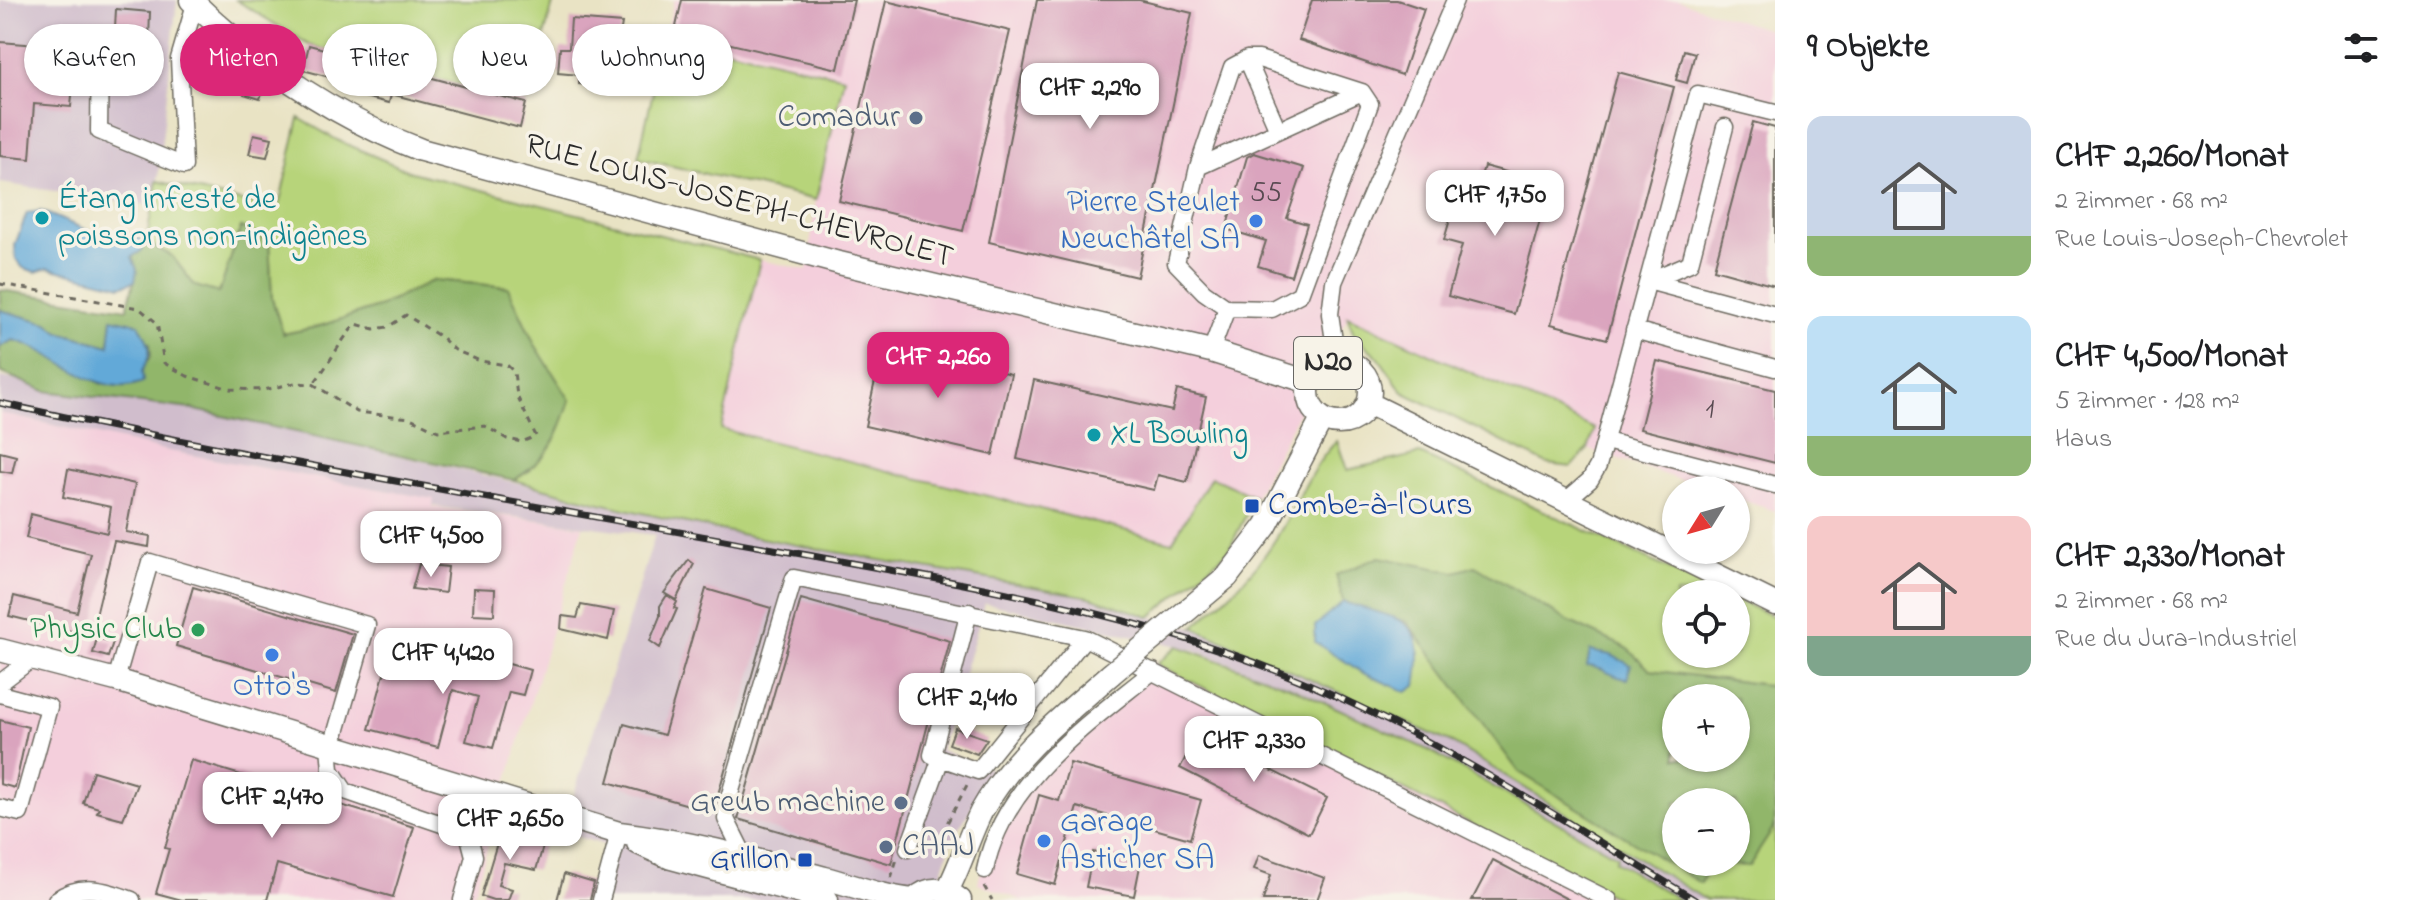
<!DOCTYPE html>
<html lang="de">
<head>
<meta charset="utf-8">
<style>
	:root { --surface:#fff; --page:#f2f2f2; --text:#202124; --muted:#757577; --accent:#db2777 }
	body { margin:0; font-family:"Indie Flower",sans-serif; background:var(--page); color:var(--text); height:100vh; display:flex; flex-direction:column; font-size:30px; white-space:nowrap }
	* { box-sizing:border-box; margin:0 }
	p { font-size:26px; color:var(--muted) }
	.icon { flex:none; width:44px; height:44px; fill:none; stroke:currentColor; stroke-width:2; stroke-linecap:round; stroke-linejoin:round }
	.map { position:relative; flex:1; overflow:hidden }
	.panel { display:flex; flex-direction:column; background:var(--surface); width:640px }
	.panel>* { flex:none }
	.top-card { position:absolute; left:24px; top:24px; width:760px; height:72px; display:flex; gap:16px }
	.needle { width:52px; rotate:233deg }
	.controls { position:absolute; left:1662px; top:476px; display:grid; gap:16px }
	.controls a { display:grid; place-items:center; width:88px; height:88px; border-radius:50%; background:var(--surface); box-shadow:0 2px 6px #0004; font-size:40px }
	.price { position:absolute; translate:-50% -68px; padding:0 18px; border-radius:16px; background:#fff; color:#222; font-size:26px; line-height:52px; filter:drop-shadow(0 2px 4px #0008) }
	.price::after { content:''; position:absolute; left:50%; top:48px; width:24px; height:18px; margin-left:-12px; background:inherit; clip-path:polygon(0 0,100% 0,50% 100%) }
	.price.selected { background:var(--accent); color:#fff }
	ul { padding:0; list-style:none }
	li { display:flex; align-items:center; gap:24px; height:200px; padding:0 32px }
	li span { display:grid; place-items:center; flex:none; width:224px; height:160px; border-radius:16px; color:#555 }
	li>.icon { margin-inline-start:auto }
	span .icon { width:96px; height:96px; fill:#fffc; stroke-width:1 }
	li b { font-size:34px }
	h2 { display:flex; justify-content:space-between; align-items:center; height:96px; padding:0 32px; font-size:34px }
	.pill { padding:0 28px; border-radius:36px; background:var(--surface); box-shadow:0 2px 6px #0004; font-size:28px; line-height:72px }
	.pill.selected { background:var(--accent); color:#fff }
	main { display:flex; flex:1; min-height:0 }
	.map>svg:first-child { display:block }
</style>
</head>
<body>
<main>
<div class="map">
<svg width="1775" height="900" viewBox="0 0 1775 900">
	<rect width="100%" height="100%" fill="#f7f3e8"/>
	<filter id="ink" filterUnits="userSpaceOnUse"><feTurbulence type="fractalNoise" baseFrequency=".0125" numOctaves="2"/><feDisplacementMap in="SourceGraphic" scale="16" xChannelSelector="R" yChannelSelector="G"/><feConvolveMatrix kernelMatrix="1 2 1 2 8 2 1 2 1" color-interpolation-filters="sRGB"/></filter>
	<filter id="wash" filterUnits="userSpaceOnUse"><feTurbulence type="fractalNoise" baseFrequency=".006" numOctaves="4" result="noise"/><feDisplacementMap in="SourceGraphic" scale="32" xChannelSelector="R" yChannelSelector="G"/><feGaussianBlur stdDeviation="1.8" result="paint"/><feColorMatrix in="noise" values="0 0 0 0 0 0 0 0 0 0 0 0 0 0 0 0 0 1.4 0 .05"/><feComposite in="paint" operator="in"/></filter>
	<g filter="url(#wash)">
		<rect width="100%" height="100%" fill="#e9e3c4"/>
		<path fill="#f4cfdc" d="M674,0H1677L1775,32V511L1736,498V490H1711L1588,449L1595,430L1348,316L1255,497L1211,477L1172,542L720,429L760,260L807,270L816,200L844,77L666,35Z
			M0,413L164,450L435,499L433,507L583,526L472,900H0Z
			M1151,661L1621,900H1021L978,883L990,839L1008,804Z"/>
		<path fill="#d0bdcc" d="M0,0H177L155,206L0,183Z
			M0,377L191,409L717,528L1090,597L1150,617L1193,627L1454,744L1706,900H1680L1615,861L1616,856L1428,750L1289,686L1193,649L985,603L941,750L993,770L951,843L939,882L909,900H596L611,847L562,832L655,535L433,506L434,499L164,450L0,413Z"/>
		<path fill="#b7d47a" stroke="#718052" stroke-width="2" fill-rule="evenodd" d="M236,0H554L526,103L309,45Z
			M666,35L844,77L816,200L638,158Z
			M299,118L337,140L411,172L760,260L721,429L1172,542L1211,477L1255,497L1228,551L1150,617L1090,597C898,562 701,534 514,480L531,470L534,343L508,287L434,280L381,306L317,327L283,334L272,299L269,241L241,228L219,294L195,286L172,256L146,242L157,181L278,210Z
			M1347,316L1595,429L1588,449L1572,467L1547,464L1403,392L1378,357L1355,336Z
			M1337,441L1347,470L1420,454L1723,594H1676V654H1736V600L1775,617V900H1706L1454,744L1193,627C1222,602 1249,579 1271,546C1294,513 1308,469 1337,441ZM1676,698H1736V758H1676ZM1676,802H1736V862H1676Z
			M1178,646L1289,686L1428,750L1617,856L1615,861L1680,900H1621L1157,664Z"/>
		<path fill="#91b66a" stroke="#5e704a" stroke-width="2" fill-rule="evenodd" d="M241,227L269,241L272,299L283,334L317,327L381,306L434,280L508,287L534,343L570,400C558,438 549,459 514,480L191,409L45,391L0,372V347L13,340L33,345L101,384L141,371L151,356L150,343L112,318L109,346L59,332L47,323L0,310V290L127,309L137,270L132,256L141,251L146,242L172,256L195,286L219,293Z
			M1379,557L1455,572L1475,566L1568,621L1627,648L1650,670L1775,686V826L1749,866L1712,864L1700,883L1519,772L1407,622L1343,602L1336,575ZM1676,698H1736V758H1676ZM1676,802H1736V862H1676Z"/>
		<path fill="#62a9d8" stroke="#466a82" stroke-width="2" d="M41,211L103,237L132,235L146,242L141,251L132,257L137,270L135,281L121,286L48,268L36,272L23,268L16,259L15,245L27,213Z
			M0,310L47,323L59,332L109,346L112,318L139,324C150,343 154,352 142,371L143,382C96,401 56,350 13,340L0,347Z
			M1343,602C1399,620 1429,615 1416,686L1407,692L1365,674L1315,642V626Z
			M1590,651L1611,655L1631,665L1627,679C1611,677 1604,667 1587,666Z"/>
		<g id="blocks">
			<path fill="#daa4be" d="M682,0H854L838,69L675,31Z
				M1037,0H1139L1192,13L1137,277L989,242Z
				M1312,0H1397L1424,9L1402,75L1299,40Z
				M886,1L1010,31L963,231L839,201Z
				M116,9L150,12L148,68L113,66Z
				M571,19L622,23L611,88L579,84V75L558,73L560,48H569Z
				M0,42L76,48L71,107L34,104L30,159L0,156Z
				M309,45L526,103L520,128L391,94L389,103L356,95L359,85L303,70Z
				M1684,50L1695,53L1687,83L1676,80Z
				M1618,72L1674,87L1607,339L1551,324Z
				M248,82L264,87L260,99L244,94Z
				M1753,122L1775,128V286L1714,269Z
				M254,134L272,138L267,157L249,154Z
				M1254,153L1304,168L1287,218L1307,224L1291,276L1258,266L1266,241L1226,229L1247,157Z
				M1484,166L1550,184L1514,314L1448,296L1462,245L1444,240L1458,192L1475,197Z
				M883,345L1011,374L993,455L865,426Z
				M1657,361L1775,390V463L1640,429Z
				M1034,380L1172,411L1177,390L1206,397L1187,482L1158,475L1154,490L1017,459Z
				M0,452L16,456L12,473L0,471Z
				M68,469L135,484L126,532L150,536L149,547L114,541L91,636L9,616L14,596L77,612L91,554L26,538L31,514L107,533L111,507L63,497Z
				M689,560L694,564L676,600L664,593Z
				M419,564L448,567L445,593L412,589Z
				M193,587L353,634L336,693L176,646Z
				M474,588L495,589L494,615L473,614Z
				M706,589L771,608L713,812L608,782L624,724L664,735Z
				M667,595L677,602L674,608L677,609L660,648L650,641L660,616V606Z
				M801,599L950,641L891,864L738,819Z
				M581,605L614,611L608,640L561,629L562,616L577,618Z
				M97,638L113,642L108,657L93,653Z
				M430,644L467,654L465,662L500,671L502,662L530,670L523,695L509,692L493,748L466,741L478,697L453,690L438,747L369,729L389,656L424,666Z
				M974,679L1005,690L997,714L966,704Z
				M0,720L28,727L15,788L0,784Z
				M955,728L987,739L977,754L949,744Z
				M1198,734L1327,798L1309,834L1180,768Z
				M191,760L414,827L393,897L277,864L267,900H182L156,893L169,849L165,848Z
				M1070,763L1201,800L1190,839L1077,807L1055,885L1017,874L1039,795L1059,801Z
				M93,771L137,784L123,819L97,812L99,808L83,803Z
				M501,830L544,843L536,870L504,863L498,885L512,889L508,900H493L481,896Z
				M1093,852L1141,861L1134,896L1086,887Z
				M1259,855L1325,878L1317,900H1263L1271,875L1254,869Z
				M1493,860L1569,900H1472Z
				M564,874L594,883L590,900H557Z"/>
		</g>
	</g>
	<g filter="url(#ink)">
		<use href="#blocks" fill-opacity="0" stroke="#6e6b61" stroke-width="2"/>
		<g fill="none" stroke-linecap="round" stroke-linejoin="round">
			<defs>
				<path id="minor" d="M100,52L99,131L184,166L179,59L195,4
					M1247,59L1278,130
					M1198,167L1362,92
					M1648,281L1690,263L1725,127
					M1648,281L1775,315
					M1634,330L1775,368
					M1211,351L1227,308L1272,309L1300,294L1370,104L1362,92L1259,59H1247L1232,67L1198,167L1176,263L1204,292L1227,308
					M1337,361L1330,314L1334,282L1455,0
					M1606,441L1775,485
					M1568,499L1590,480L1598,466L1698,94L1775,113
					M969,612L932,755L978,771L1085,638
					M116,680L150,562L367,625L332,746
					M0,683L33,658
					M0,694L49,707L20,813L0,808
					M329,745L331,770L345,791L468,833L474,856L462,900
					M908,849L941,758
					M746,859L726,819L728,801L794,578L1085,638L1609,900
					M985,870C1003,781 1087,725 1153,671
					M56,900C81,882 105,890 132,900
					M601,900L619,833"/>
				<path id="major" d="M191,0C259,66 333,116 421,150L839,263L1211,351L1309,382
					M1308 392a31 31 0 1 1 62 0a31 31 0 1 1-62 0Z
					M1368,403L1775,604
					M1227,577L1266,526L1322,419
					M0,650L116,680L619,833C688,841 757,860 825,878C855,886 883,897 914,900
					M638,843L671,858L827,900
					M947,891C961,865 968,838 981,812C1013,755 1063,716 1111,674
					M914,900C929,886 945,887 960,900"/>
			</defs>
			<use href="#minor" stroke="#6e6b61" stroke-width="19"/>
			<use href="#major" stroke="#6e6b61" stroke-width="25"/>
			<path stroke="#6e6b61" stroke-width="3" stroke-dasharray="6 6" stroke-linecap="butt" d="M0,284L139,308L157,323L164,363L187,376L230,389L264,390L295,383L313,384L357,412L410,418L438,431L485,426L507,439L522,442L536,436L517,396L514,372L507,365L480,361L455,350L441,337L406,315L388,327L374,329L356,324C339,342 329,365 313,384
				M942,833L968,783
				M939,851L947,847
				M891,878L897,859
				M984,886L992,900"/>
			<use href="#minor" stroke="#fff" stroke-width="16"/>
			<use href="#major" stroke="#fff" stroke-width="22"/>
			<defs>
				<path id="rail" d="M0,403C251,458 505,500 757,546C937,579 1117,606 1287,675C1431,733 1562,820 1695,900"/>
			</defs>
			<use href="#rail" stroke="#2b2b2b" stroke-width="7"/>
			<use href="#rail" stroke="#f7f3e8" stroke-width="4" stroke-dasharray="12" stroke-linecap="butt"/>
			<defs>
				<path id="major-bridge" d="M1111,674L1227,577"/>
			</defs>
			<use href="#major-bridge" stroke="#6e6b61" stroke-width="25" stroke-linecap="butt"/>
			<use href="#major-bridge" stroke="#fff" stroke-width="22"/>
		</g>
	</g>
	<g fill="#5c6f8a" stroke="#f7f3e8" stroke-width="3">
		<circle cx="916" cy="118" r="8"/>
		<circle cx="901" cy="803" r="8"/>
		<circle cx="886" cy="847" r="8"/>
	</g>
	<g fill="#0f9aa8" stroke="#f7f3e8" stroke-width="3">
		<circle cx="42" cy="218" r="8"/>
		<circle cx="1094" cy="435" r="8"/>
	</g>
	<g fill="#3f7fe0" stroke="#f7f3e8" stroke-width="3">
		<circle cx="1256" cy="221" r="8"/>
		<circle cx="272" cy="655" r="8"/>
		<circle cx="1044" cy="841" r="8"/>
	</g>
	<g fill="#1a4fb4" stroke="#f7f3e8" stroke-width="3">
		<rect x="1244" y="498" width="16" height="16" rx="4"/>
		<rect x="797" y="852" width="16" height="16" rx="4"/>
	</g>
	<circle fill="#2e9e5b" stroke="#f7f3e8" stroke-width="3" cx="198" cy="630" r="8"/>
	<g text-anchor="middle" dominant-baseline="central" stroke-width="7" stroke-linejoin="round" paint-order="stroke">
		<g font-size="28" fill="#574950">
			<text x="1266" y="193">55</text>
			<text x="1710" y="410">1</text>
		</g>
		<rect fill="#f7f3e8" stroke="#686764" stroke-width="2" x="1294" y="337" width="68" height="52" rx="6"/>
		<g font-size="30" font-weight="bold" fill="#2b2b2b">
			<text x="1328" y="363">N20</text>
		</g>
		<g font-size="32" fill="#4e5e75" stroke="#f7f3e8" text-anchor="end">
			<text x="900" y="118">Comadur</text>
			<text x="885" y="803">Greub machine</text>
			<text x="902" y="847" text-anchor="start">CAAJ</text>
		</g>
		<g font-size="32" fill="#0d838f" stroke="#f7f3e8" text-anchor="start">
			<text x="58" y="200">Étang infesté de<tspan x="58" dy="37">poissons non-indigènes</tspan></text>
			<text x="1110" y="435">XL Bowling</text>
		</g>
		<g font-size="32" fill="#2b2b2b" stroke="#f7f3e8">
			<text transform="translate(739 202) rotate(15)">RUE LOUIS-JOSEPH-CHEVROLET</text>
		</g>
		<g font-size="32" fill="#366cbe" stroke="#f7f3e8" text-anchor="end">
			<text x="1240" y="203">Pierre Steulet<tspan x="1240" dy="37">Neuchâtel SA</tspan></text>
			<text x="272" y="687" text-anchor="middle">Otto's</text>
			<text x="1060" y="823" text-anchor="start">Garage<tspan x="1060" dy="37">Asticher SA</tspan></text>
		</g>
		<g font-size="32" fill="#164399" stroke="#f7f3e8" text-anchor="start">
			<text x="1268" y="506">Combe-à-l'Ours</text>
			<text x="789" y="860" text-anchor="end">Grillon</text>
		</g>
		<g font-size="32" fill="#27864d" stroke="#f7f3e8" text-anchor="end">
			<text x="182" y="630">Physic Club</text>
		</g>
	</g>
</svg>
<div class="controls">
<a><svg class="needle" viewBox="-14 -14 28 28"><path d="M0-13l5 13h-10z" fill="#e53935"/><path d="M0 13l5-13h-10z" fill="#757577"/></svg></a>
<a><svg class="icon" aria-label="locate" viewBox="0 0 24 24"><circle cx="12" cy="12" r="6"/><path d="M12 2v4M12 18v4M2 12h4M18 12h4"/></svg></a>
<a>+</a>
<a>−</a>
</div>
<b class="price" style="left:1090px;top:131px">CHF 2,290</b>
<b class="price" style="left:1495px;top:238px">CHF 1,750</b>
<b class="price selected" style="left:938px;top:400px">CHF 2,260</b>
<b class="price" style="left:431px;top:579px">CHF 4,500</b>
<b class="price" style="left:443px;top:696px">CHF 4,420</b>
<b class="price" style="left:967px;top:741px">CHF 2,410</b>
<b class="price" style="left:1254px;top:784px">CHF 2,330</b>
<b class="price" style="left:272px;top:840px">CHF 2,470</b>
<b class="price" style="left:510px;top:862px">CHF 2,650</b>
<div class="top-card">
<a class="pill">Kaufen</a>
<a class="pill selected">Mieten</a>
<a class="pill">Filter</a>
<a class="pill">Neu</a>
<a class="pill">Wohnung</a>
</div>
</div>
<section class="panel">
<h2>9 Objekte<svg class="icon" aria-label="filters" viewBox="0 0 24 24"><path d="M4 7h16M4 17h16"/><circle cx="9" cy="7" r="2"/><circle cx="15" cy="17" r="2"/></svg></h2>
<ul>
<li><span style="background:linear-gradient(#c9d6e8 75%,#8fb573 0)"><svg class="icon" aria-label="home" viewBox="0 0 24 24"><path d="M3 11l9-7 9 7M6 9v11h12V9"/></svg></span><div><b>CHF 2,260/Monat</b><p>2 Zimmer · 68 m²</p><p>Rue Louis-Joseph-Chevrolet</p></div></li>
<li><span style="background:linear-gradient(#bfe0f5 75%,#8fb573 0)"><svg class="icon" aria-label="home" viewBox="0 0 24 24"><path d="M3 11l9-7 9 7M6 9v11h12V9"/></svg></span><div><b>CHF 4,500/Monat</b><p>5 Zimmer · 128 m²</p><p>Haus</p></div></li>
<li><span style="background:linear-gradient(#f6c9c9 75%,#7fa58c 0)"><svg class="icon" aria-label="home" viewBox="0 0 24 24"><path d="M3 11l9-7 9 7M6 9v11h12V9"/></svg></span><div><b>CHF 2,330/Monat</b><p>2 Zimmer · 68 m²</p><p>Rue du Jura-Industriel</p></div></li>
</ul>
</section>
</main>
</body>
</html>
